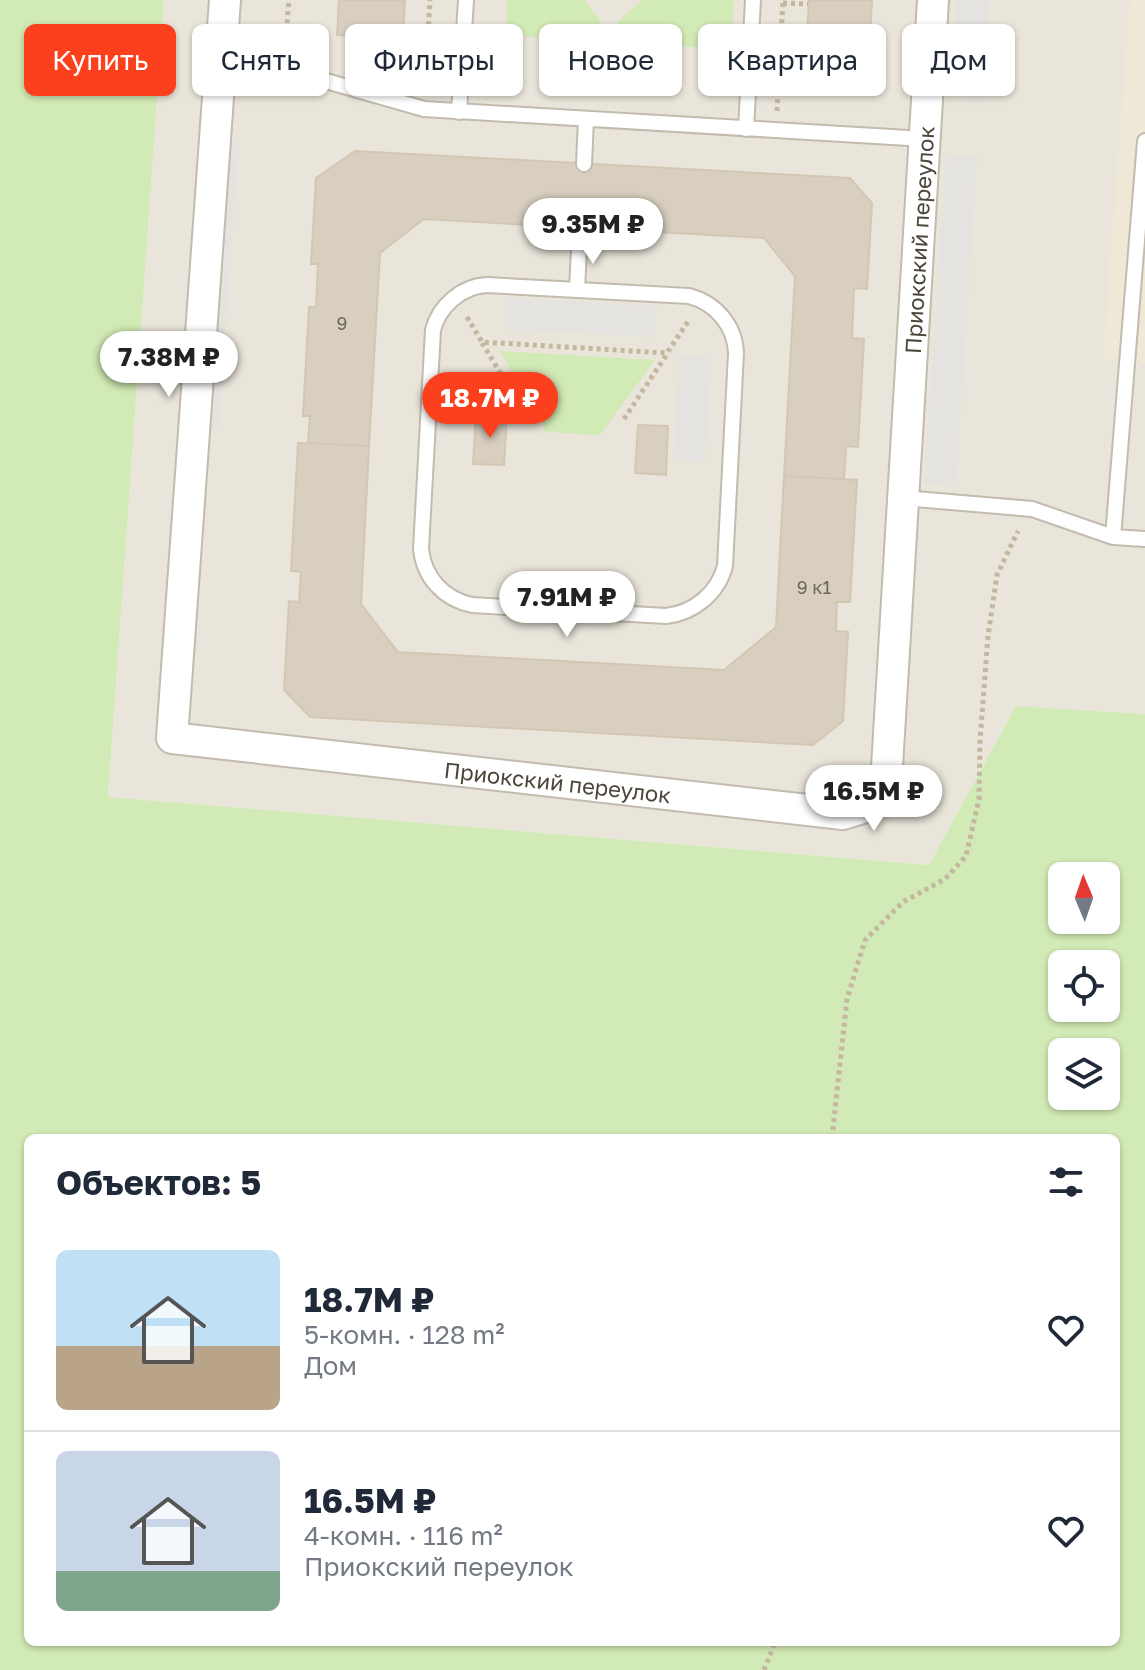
<!DOCTYPE html>
<html lang="ru">
<head>
<meta charset="utf-8">
<style>
	:root { --surface:#fff; --page:#f2f2f3; --text:#1f2937; --muted:#747a83; --line:#e0e1e3; --accent:#fc3f1d }
	body { margin:0; font-family:"Golos Text",sans-serif; background:var(--page); color:var(--text); height:100vh; display:flex; flex-direction:column; font-size:30px; white-space:nowrap }
	* { box-sizing:border-box; margin:0 }
	p { font-size:26px; color:var(--muted) }
	.icon { flex:none; width:44px; height:44px; fill:none; stroke:currentColor; stroke-width:2; stroke-linecap:round; stroke-linejoin:round }
	.map { position:relative; flex:1; overflow:hidden }
	.side { position:absolute; left:24px; top:1134px; width:1096px; height:512px; display:flex; flex-direction:column; background:var(--surface); border-radius:12px; box-shadow:0 2px 6px #0004 }
	.side>* { flex:none }
	.hud { position:absolute; left:24px; top:24px; width:1098px; height:72px; display:flex; gap:16px }
	.needle { width:52px; rotate:358deg }
	.buttons { position:absolute; left:1048px; top:862px; display:grid; gap:16px }
	.buttons a { display:grid; place-items:center; width:72px; height:72px; border-radius:12px; background:var(--surface); box-shadow:0 2px 6px #0004; font-size:40px }
	.price { position:absolute; translate:-50% -68px; padding:0 18px; border-radius:28px; background:#fff; color:#222; font-size:26px; line-height:52px; filter:drop-shadow(0 2px 4px #0008) }
	.price::after { content:''; position:absolute; left:50%; top:48px; width:24px; height:18px; margin-left:-12px; background:inherit; clip-path:polygon(0 0,100% 0,50% 100%) }
	.price.current { background:var(--accent); color:#fff }
	ul { padding:0; list-style:none }
	li { display:flex; align-items:center; gap:24px; height:200px; padding:0 32px }
	li+li { border-top:2px solid var(--line) }
	li span { display:grid; place-items:center; flex:none; width:224px; height:160px; border-radius:12px; color:#555 }
	li>.icon { margin-inline-start:auto }
	span .icon { width:96px; height:96px; fill:#fffc; stroke-width:1 }
	li b { font-size:34px }
	h2 { display:flex; justify-content:space-between; align-items:center; height:96px; padding:0 32px; font-size:34px }
	.tag { padding:0 28px; border-radius:12px; background:var(--surface); box-shadow:0 2px 6px #0004; font-size:28px; line-height:72px }
	.tag.current { background:var(--accent); color:#fff }
	.map>svg:first-child { display:block }
</style>
</head>
<body>
<div class="map">
<svg width="1145" height="1670" viewBox="0 0 1145 1670">
	<rect width="100%" height="100%" fill="#f6f3ec"/>
	<path fill="#eae5da" d="M164,0H1145V714L1016,706L929,865L108,797Z"/>
	<path fill="#efe8d6" d="M1130,0H1145V362L1103,359Z"/>
	<path fill="#d2eab5" fill-rule="evenodd" d="M0,0H164L108,797L929,865L1016,706L1145,714V1670H0ZM1106,876V920H1062V876ZM1106,964V1008H1062V964ZM1062,1052H1106V1096H1062ZM28,1138H1116V1642H28Z
		M507,0H584L600,20L599,41L505,35Z
		M642,0H734L731,49L616,43L618,22Z
		M500,351L655,360L600,435L546,432Z"/>
	<path fill="#e5e3e0" d="M957,0H989L982,98L951,96Z
		M212,138L239,140L218,429L191,428Z
		M946,155L977,157L956,486L924,484Z
		M506,298L657,306L655,337L505,329Z
		M679,355L711,357L705,462L674,461Z"/>
	<path fill="#d8cfc1" stroke="#d3c7b4" stroke-width="2" d="M339,0H405L403,39L337,35Z
		M809,0H872L868,69L805,66Z
		M355,151L850,178L872,203L867,289L854,288L852,338L864,339L858,447L846,446L844,479L784,476L795,276L764,238L424,219L380,253L369,446L308,443L310,416H303L309,307H316L318,264H311L316,178Z
		M476,415L507,416L504,465L473,464Z
		M638,425L668,426L666,475L635,473Z
		M298,443L369,446L361,604L398,652L724,670L776,627L784,476L857,480L850,602H837L836,631L848,632L843,721L813,745L310,717L284,690L289,601L299,602L301,572L291,571Z"/>
	<g fill="none" stroke-linecap="round" stroke-linejoin="round">
		<defs>
			<path id="service" d="M221,64L284,69L424,109L925,139
				M459,112L466,0
				M746,129L753,0
				M1145,141L1113,537L1145,539
				M584,164L586,119
				M487,285L689,296C716,303 735,326 736,353L725,566C718,593 694,613 666,616L472,605C444,599 424,578 421,549L433,330C439,306 462,286 487,285Z
				M577,290L580,228
				M903,498L1032,509L1113,537"/>
			<g id="minor">
				<path id="s1" d="M225,0L172,738L843,814L872,805L886,784L933,0"/>
			</g>
		</defs>
		<use href="#service" stroke="#c2bbae" stroke-width="18"/>
		<use href="#minor" stroke="#c2bbae" stroke-width="34"/>
		<path stroke="#c4b79f" stroke-width="5" stroke-dasharray="4 4" stroke-linecap="butt" d="M783,3L808,4
			M285,47L289,0
			M425,89L430,0
			M777,111L783,0
			M467,317L482,342L667,353L689,320
			M482,343L526,415
			M624,419L667,354
			M832,1138L847,999L865,940L903,902L945,879L966,856L979,799L980,740L988,636L997,575L1018,531
			M764,1670L775,1642"/>
		<use href="#service" stroke="#fff" stroke-width="14"/>
		<use href="#minor" stroke="#fff" stroke-width="30"/>
	</g>
	<g text-anchor="middle" dominant-baseline="central" stroke-width="6" stroke-linejoin="round" paint-order="stroke">
		<g font-size="18" fill="#6e675b">
			<text x="342" y="323">9</text>
			<text x="814" y="587">9 к1</text>
		</g>
		<g font-size="22" fill="#4b4439" stroke="#fff">
			<text stroke="none"><textPath href="#s1" startOffset="2016">Приокский переулок</textPath></text>
			<text stroke="none"><textPath href="#s1" startOffset="1128">Приокский переулок</textPath></text>
		</g>
	</g>
</svg>
<div class="buttons">
<a><svg class="needle" viewBox="-14 -14 28 28"><path d="M0-13l5 13h-10z" fill="#e53935"/><path d="M0 13l5-13h-10z" fill="#747a83"/></svg></a>
<a><svg class="icon" aria-label="locate" viewBox="0 0 24 24"><circle cx="12" cy="12" r="6"/><path d="M12 2v4M12 18v4M2 12h4M18 12h4"/></svg></a>
<a><svg class="icon" aria-label="layers" viewBox="0 0 24 24"><path d="M12 4l9 5-9 5-9-5zM3 14l9 5 9-5"/></svg></a>
</div>
<b class="price" style="left:593px;top:266px">9.35M ₽</b>
<b class="price" style="left:169px;top:399px">7.38M ₽</b>
<b class="price current" style="left:490px;top:440px">18.7M ₽</b>
<b class="price" style="left:567px;top:639px">7.91M ₽</b>
<b class="price" style="left:874px;top:833px">16.5M ₽</b>
<div class="hud">
<a class="tag current">Купить</a>
<a class="tag">Снять</a>
<a class="tag">Фильтры</a>
<a class="tag">Новое</a>
<a class="tag">Квартира</a>
<a class="tag">Дом</a>
</div>
<section class="side">
<h2>Объектов: 5<svg class="icon" aria-label="filters" viewBox="0 0 24 24"><path d="M4 7h16M4 17h16"/><circle cx="9" cy="7" r="2"/><circle cx="15" cy="17" r="2"/></svg></h2>
<ul>
<li><span style="background:linear-gradient(#bfe0f5 60%,#b9a48a 0)"><svg class="icon" aria-label="home" viewBox="0 0 24 24"><path d="M3 11l9-7 9 7M6 9v11h12V9"/></svg></span><div><b>18.7M ₽</b><p>5-комн. · 128 m²</p><p>Дом</p></div><svg class="icon" aria-label="heart" viewBox="0 0 24 24"><path d="M12 20l-8-8c-3-5 5-10 8-4 3-6 11-1 8 4z"/></svg></li>
<li><span style="background:linear-gradient(#c9d6e8 75%,#7fa58c 0)"><svg class="icon" aria-label="home" viewBox="0 0 24 24"><path d="M3 11l9-7 9 7M6 9v11h12V9"/></svg></span><div><b>16.5M ₽</b><p>4-комн. · 116 m²</p><p>Приокский переулок</p></div><svg class="icon" aria-label="heart" viewBox="0 0 24 24"><path d="M12 20l-8-8c-3-5 5-10 8-4 3-6 11-1 8 4z"/></svg></li>
</ul>
</section>
</div>
</body>
</html>
